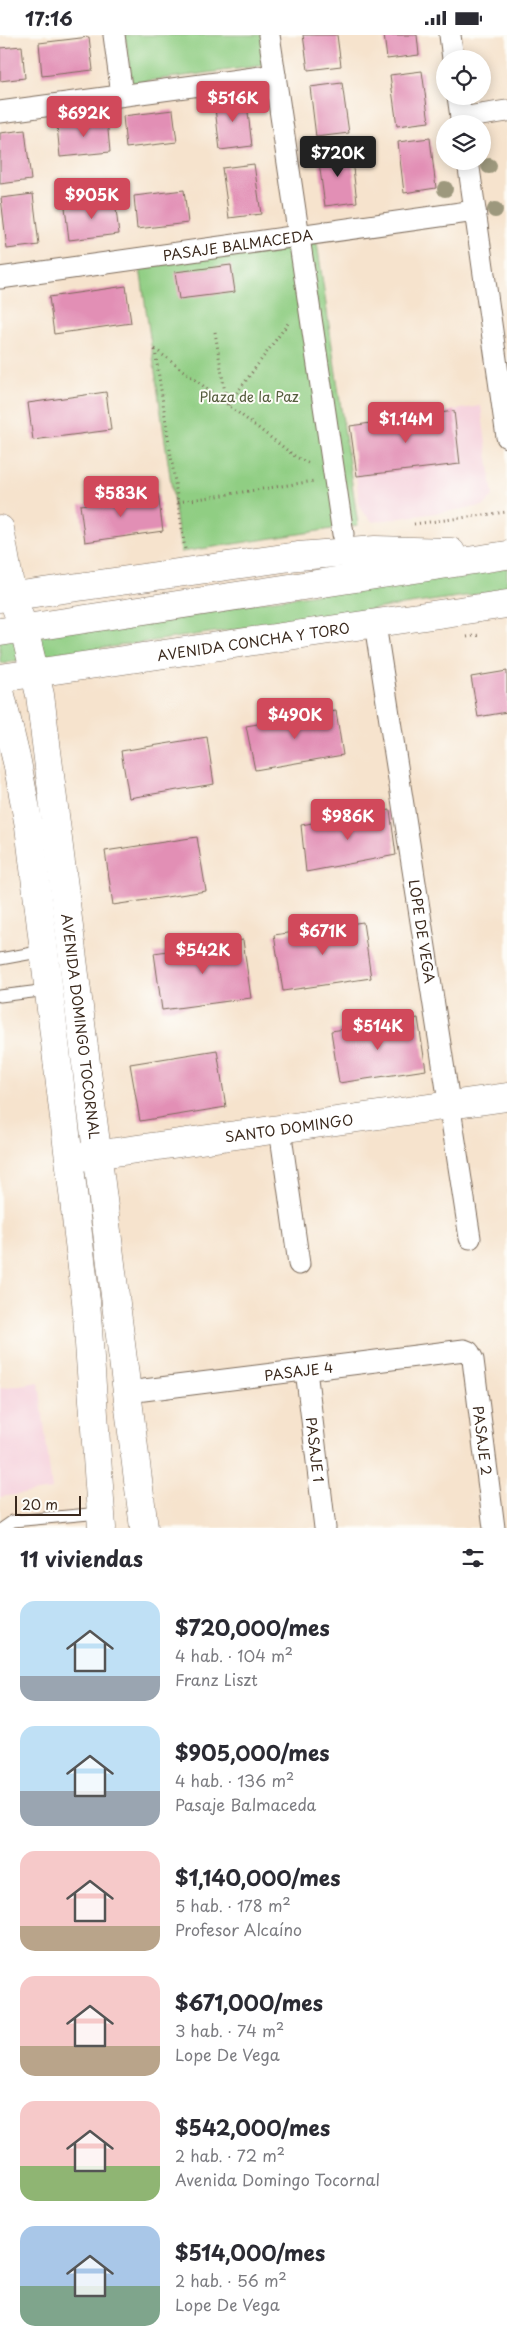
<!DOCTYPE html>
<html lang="es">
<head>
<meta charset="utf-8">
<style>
	:root { --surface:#fff; --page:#f7f7f7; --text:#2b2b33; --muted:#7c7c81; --accent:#d1495b }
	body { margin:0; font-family:"Playpen Sans",sans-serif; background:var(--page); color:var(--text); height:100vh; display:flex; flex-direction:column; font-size:19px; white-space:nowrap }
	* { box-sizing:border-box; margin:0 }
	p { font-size:16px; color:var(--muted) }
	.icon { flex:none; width:28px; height:28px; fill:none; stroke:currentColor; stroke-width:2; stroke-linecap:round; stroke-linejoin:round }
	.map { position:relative; height:1493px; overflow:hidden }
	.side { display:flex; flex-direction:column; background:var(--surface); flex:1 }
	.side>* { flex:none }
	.fabs { position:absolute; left:436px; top:15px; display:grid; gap:10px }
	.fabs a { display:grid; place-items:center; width:55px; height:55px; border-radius:50%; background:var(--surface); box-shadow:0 2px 12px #0003; font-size:25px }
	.scale { position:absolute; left:15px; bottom:12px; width:66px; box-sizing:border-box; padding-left:5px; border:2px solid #3b2a1e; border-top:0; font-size:14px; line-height:18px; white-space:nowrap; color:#3b2a1e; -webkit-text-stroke:4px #fdfcf7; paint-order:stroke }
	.price { position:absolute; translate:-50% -42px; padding:0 11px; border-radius:5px; background:var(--accent); color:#fff; font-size:16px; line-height:32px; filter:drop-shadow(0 1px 2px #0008) }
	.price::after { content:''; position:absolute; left:50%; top:30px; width:15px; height:11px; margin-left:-8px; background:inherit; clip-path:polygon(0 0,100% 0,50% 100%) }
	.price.current { background:#222; color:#fff }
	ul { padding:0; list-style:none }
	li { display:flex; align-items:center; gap:15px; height:125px; padding:0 20px }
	li span { display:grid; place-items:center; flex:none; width:140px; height:100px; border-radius:15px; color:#555 }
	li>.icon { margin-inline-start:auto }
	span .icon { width:60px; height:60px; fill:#fffc; stroke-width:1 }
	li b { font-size:21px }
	h2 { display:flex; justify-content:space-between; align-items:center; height:60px; padding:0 20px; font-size:21px }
	.status { display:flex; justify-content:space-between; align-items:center; height:35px; padding:0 25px; background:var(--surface); direction:ltr }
	.status svg { height:14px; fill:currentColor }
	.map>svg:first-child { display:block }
</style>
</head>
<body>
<div class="status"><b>17:16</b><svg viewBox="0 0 49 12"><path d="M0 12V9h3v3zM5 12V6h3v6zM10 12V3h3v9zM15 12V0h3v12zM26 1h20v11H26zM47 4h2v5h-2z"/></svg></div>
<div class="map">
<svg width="507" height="1493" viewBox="0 0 507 1493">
	<rect width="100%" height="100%" fill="#fdfcf7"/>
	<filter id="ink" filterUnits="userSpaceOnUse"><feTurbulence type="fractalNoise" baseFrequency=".02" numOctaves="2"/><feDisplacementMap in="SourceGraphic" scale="10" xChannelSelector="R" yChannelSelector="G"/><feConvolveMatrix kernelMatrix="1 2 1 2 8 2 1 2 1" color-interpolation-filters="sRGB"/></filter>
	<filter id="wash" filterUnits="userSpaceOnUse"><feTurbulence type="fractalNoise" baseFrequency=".0096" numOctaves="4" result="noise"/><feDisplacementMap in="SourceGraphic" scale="20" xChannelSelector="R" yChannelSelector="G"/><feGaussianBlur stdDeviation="1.12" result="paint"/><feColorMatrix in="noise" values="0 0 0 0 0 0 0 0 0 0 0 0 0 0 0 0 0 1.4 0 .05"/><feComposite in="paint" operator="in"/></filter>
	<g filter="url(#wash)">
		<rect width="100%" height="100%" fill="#f6e3cd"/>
		<path fill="#f5cfdb" d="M481,371L493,461L484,471L373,487L360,474L350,391Z
			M39,1347L52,1455L0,1462V1353Z"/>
		<path fill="#90ce83" stroke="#667c50" d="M125,0H263L267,30L132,48Z
			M317,207L358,490L181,517L140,233Z
			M507,532V555L0,628V604Z"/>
		<g id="blocks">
			<path fill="#e28fb5" d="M303,0H337L341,31L308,35Z
				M384,0H417L419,20L387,24Z
				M89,2L93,35L42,41L39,8Z
				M22,11L25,43L0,46V13Z
				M422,36L429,87L397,91L390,40Z
				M342,48L349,98L316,102L310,52Z
				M246,60L252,111L220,115L214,65Z
				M173,75L177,107L126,113L123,81Z
				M107,84L110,117L60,122L57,90Z
				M25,95L31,145L0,149V98Z
				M430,103L436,153L404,158L398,107Z
				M351,116L357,167L325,171L318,120Z
				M254,129L261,179L229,183L222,133Z
				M184,155L188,188L137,194L134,161Z
				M33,159L39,210L7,214L1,163Z
				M115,166L119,199L69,205L65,172Z
				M231,230L235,257L179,264L175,237Z
				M126,251L131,288L54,299L49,262Z
				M106,357L111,395L33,405L28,368Z
				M454,376L460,429L357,441L350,391Z
				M158,459L163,496L85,507L80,470Z
				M507,636V677L478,682L471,642Z
				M336,676L343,720L255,735L246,691Z
				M207,702L214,749L129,763L121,716Z
				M390,775L396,820L306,837L301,790Z
				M197,802L206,856L113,870L105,816Z
				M363,887L371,943L283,956L274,900Z
				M243,905L251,963L162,975L154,918Z
				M418,983L426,1035L339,1048L331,996Z
				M217,1015L226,1072L140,1086L130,1029Z"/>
		</g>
	</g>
	<g filter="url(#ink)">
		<use href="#blocks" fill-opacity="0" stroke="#7c6b5b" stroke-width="1"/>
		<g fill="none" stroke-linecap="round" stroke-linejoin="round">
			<defs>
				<path id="lane" d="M0,924L44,916
					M0,961L48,955
					M3,1493L13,1486L100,1478"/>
				<g id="street">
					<path d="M114,0L122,60"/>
					<path d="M269,0L343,499"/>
					<path d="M450,0L453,24"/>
					<path d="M458,61L462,89"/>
					<path d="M0,77L275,40"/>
					<path d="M461,83L507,76"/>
					<path d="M468,126L507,402"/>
					<path id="s1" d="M0,243L475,176"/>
					<path id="s2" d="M375,589L470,1203"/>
					<path d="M280,1094L299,1229"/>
					<path id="s3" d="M306,1335L325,1493"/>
					<path id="s4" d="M128,1357L464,1315L469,1317L473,1325L494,1493"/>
				</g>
				<g id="secondary">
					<path d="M0,494L12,562"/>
					<path id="s5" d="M73,1123L507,1062"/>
				</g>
				<g id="primary">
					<path id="s6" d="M12,562L24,594L40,660L144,1493"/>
					<path d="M0,563L298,521L375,515L451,517"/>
					<path d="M0,597L507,520"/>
					<path id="s7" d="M0,643L507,569"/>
					<path d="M0,656L17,727L29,791L69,1124L86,1266L102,1493"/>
				</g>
			</defs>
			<use href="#lane" stroke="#7c6b5b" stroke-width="13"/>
			<use href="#street" stroke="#7c6b5b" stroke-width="23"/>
			<use href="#secondary" stroke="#7c6b5b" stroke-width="29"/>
			<use href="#primary" stroke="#7c6b5b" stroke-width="29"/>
			<path stroke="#7c6b5b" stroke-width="3" stroke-dasharray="1 4" stroke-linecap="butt" d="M215,297L227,370
				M155,314L296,422L310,429
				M155,315L185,514
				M228,370L289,287
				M178,467L314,446
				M414,489L507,477
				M467,602L480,600"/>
			<use href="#lane" stroke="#fff" stroke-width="11"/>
			<use href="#street" stroke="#fff" stroke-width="21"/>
			<use href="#secondary" stroke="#fff" stroke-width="28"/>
			<use href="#primary" stroke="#fff" stroke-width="28"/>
		</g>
		<g fill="#9d987d">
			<circle cx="489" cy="131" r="8"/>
			<circle cx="445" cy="154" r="8"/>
			<circle cx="495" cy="175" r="8"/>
		</g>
	</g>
	<g text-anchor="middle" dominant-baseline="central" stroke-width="4" stroke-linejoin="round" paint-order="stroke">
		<g font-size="14" fill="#3b2a1e" stroke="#fdfcf7">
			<text stroke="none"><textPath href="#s1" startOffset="240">PASAJE BALMACEDA</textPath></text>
			<text stroke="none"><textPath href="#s7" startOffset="256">AVENIDA CONCHA Y TORO</textPath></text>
			<text stroke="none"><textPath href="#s2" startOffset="311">LOPE DE VEGA</textPath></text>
			<text stroke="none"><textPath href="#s6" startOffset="436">AVENIDA DOMINGO TOCORNAL</textPath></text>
			<text stroke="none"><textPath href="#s5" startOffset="218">SANTO DOMINGO</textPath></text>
			<text stroke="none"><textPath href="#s4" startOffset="172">PASAJE 4</textPath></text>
			<text stroke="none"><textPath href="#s4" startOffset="434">PASAJE 2</textPath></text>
			<text stroke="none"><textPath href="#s3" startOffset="80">PASAJE 1</textPath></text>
		</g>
		<g font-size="14" fill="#545b3c" stroke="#fdfcf7">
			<text x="249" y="361">Plaza de la Paz</text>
		</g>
	</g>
</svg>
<div class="fabs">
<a><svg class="icon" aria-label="locate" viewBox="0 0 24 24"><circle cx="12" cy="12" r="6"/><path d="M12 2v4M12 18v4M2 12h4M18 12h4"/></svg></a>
<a><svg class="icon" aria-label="layers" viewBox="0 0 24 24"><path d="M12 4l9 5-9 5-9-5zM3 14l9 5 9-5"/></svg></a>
</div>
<div class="scale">20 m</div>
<b class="price" style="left:233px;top:88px">$516K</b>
<b class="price" style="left:84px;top:103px">$692K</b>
<b class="price current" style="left:338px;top:143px">$720K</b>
<b class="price" style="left:92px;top:185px">$905K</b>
<b class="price" style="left:406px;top:409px">$1.14M</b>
<b class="price" style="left:121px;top:483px">$583K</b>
<b class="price" style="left:295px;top:705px">$490K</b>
<b class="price" style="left:348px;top:806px">$986K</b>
<b class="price" style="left:323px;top:921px">$671K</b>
<b class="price" style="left:203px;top:940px">$542K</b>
<b class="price" style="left:378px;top:1016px">$514K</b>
</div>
<section class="side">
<h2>11 viviendas<svg class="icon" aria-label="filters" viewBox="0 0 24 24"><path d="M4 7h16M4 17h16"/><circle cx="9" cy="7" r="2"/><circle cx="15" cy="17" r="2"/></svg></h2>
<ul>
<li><span style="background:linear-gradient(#bfe0f5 75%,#9aa5b1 0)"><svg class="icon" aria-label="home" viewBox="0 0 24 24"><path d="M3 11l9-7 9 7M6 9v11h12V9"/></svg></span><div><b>$720,000/mes</b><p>4 hab. · 104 m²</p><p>Franz Liszt</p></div></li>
<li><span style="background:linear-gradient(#bfe0f5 65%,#9aa5b1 0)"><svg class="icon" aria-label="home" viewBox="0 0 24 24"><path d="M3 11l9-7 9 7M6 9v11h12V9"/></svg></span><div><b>$905,000/mes</b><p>4 hab. · 136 m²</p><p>Pasaje Balmaceda</p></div></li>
<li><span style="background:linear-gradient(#f6c9c9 75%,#b9a48a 0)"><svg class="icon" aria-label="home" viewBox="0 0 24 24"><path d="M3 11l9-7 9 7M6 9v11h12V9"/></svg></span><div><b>$1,140,000/mes</b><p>5 hab. · 178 m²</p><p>Profesor Alcaíno</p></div></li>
<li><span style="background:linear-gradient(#f6c9c9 70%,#b9a48a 0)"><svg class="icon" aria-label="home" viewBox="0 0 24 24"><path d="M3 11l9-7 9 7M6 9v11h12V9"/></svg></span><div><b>$671,000/mes</b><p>3 hab. · 74 m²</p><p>Lope De Vega</p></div></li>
<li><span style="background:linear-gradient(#f6c9c9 65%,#8fb573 0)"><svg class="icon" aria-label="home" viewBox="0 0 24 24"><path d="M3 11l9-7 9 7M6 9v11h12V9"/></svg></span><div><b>$542,000/mes</b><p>2 hab. · 72 m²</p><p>Avenida Domingo Tocornal</p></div></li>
<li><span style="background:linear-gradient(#a9c7e8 60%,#7fa58c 0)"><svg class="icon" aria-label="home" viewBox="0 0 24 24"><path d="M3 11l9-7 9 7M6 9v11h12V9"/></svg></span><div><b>$514,000/mes</b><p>2 hab. · 56 m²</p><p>Lope De Vega</p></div></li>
</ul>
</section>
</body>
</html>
